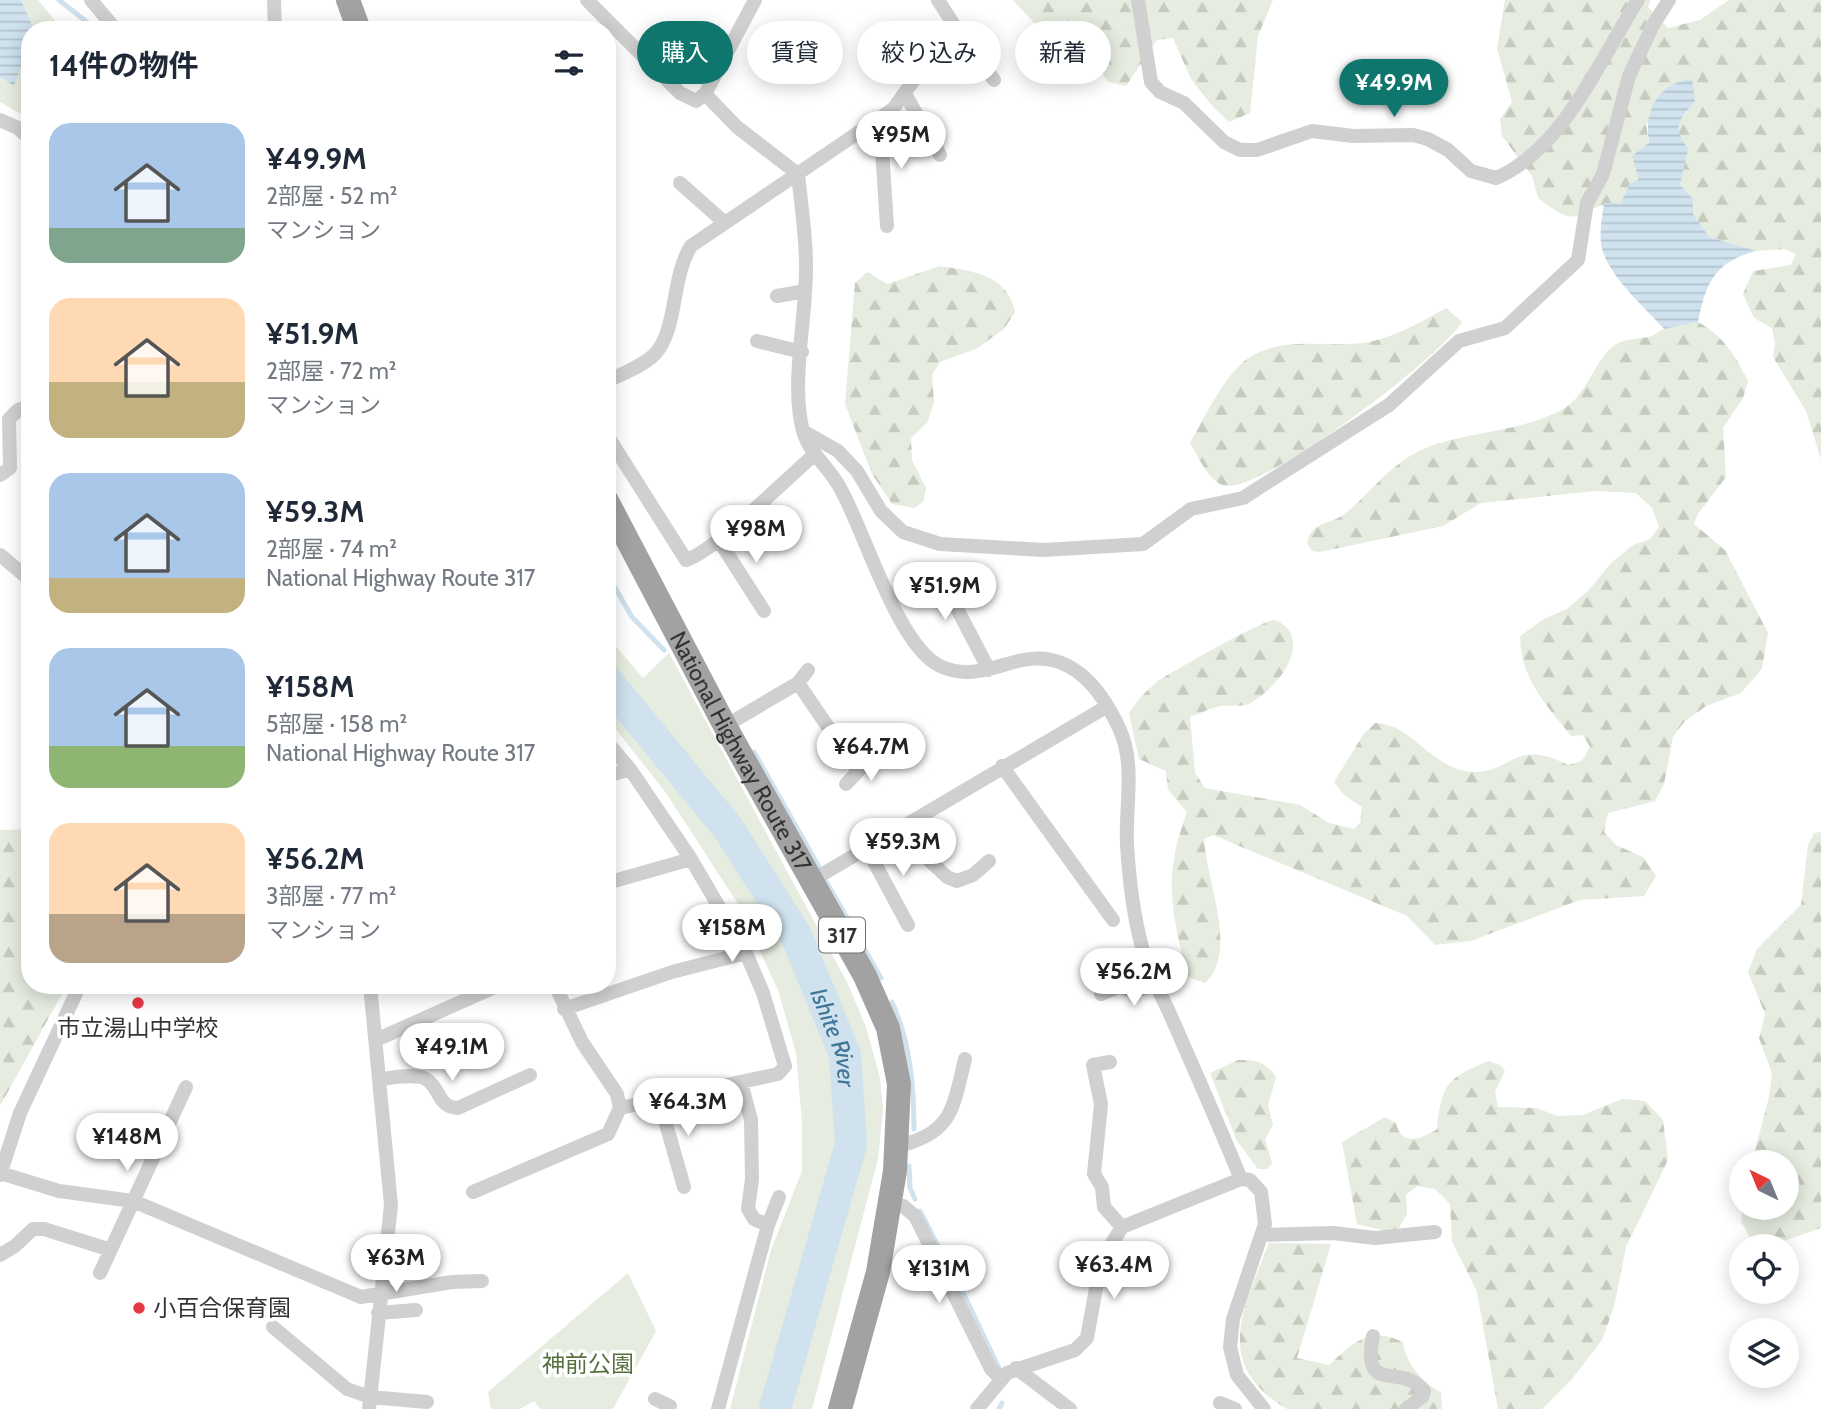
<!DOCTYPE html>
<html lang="ja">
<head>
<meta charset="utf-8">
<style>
	:root { --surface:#fff; --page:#f6f6f7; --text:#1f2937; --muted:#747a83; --accent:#0f766e }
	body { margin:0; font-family:Cabin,"Noto Sans JP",sans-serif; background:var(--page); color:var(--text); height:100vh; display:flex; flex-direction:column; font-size:26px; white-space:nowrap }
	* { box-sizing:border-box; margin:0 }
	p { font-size:23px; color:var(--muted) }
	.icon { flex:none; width:38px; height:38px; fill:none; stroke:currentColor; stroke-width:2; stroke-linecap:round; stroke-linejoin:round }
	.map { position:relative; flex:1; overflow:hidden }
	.panel { position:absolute; left:21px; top:21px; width:595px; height:973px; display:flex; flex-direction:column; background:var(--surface); border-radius:28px; box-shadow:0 4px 18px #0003 }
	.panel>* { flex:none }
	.top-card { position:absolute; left:637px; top:21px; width:665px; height:63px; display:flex; gap:14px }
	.needle { width:46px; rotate:317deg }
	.buttons { position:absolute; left:1729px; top:1150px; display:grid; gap:14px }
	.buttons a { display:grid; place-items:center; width:70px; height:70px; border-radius:50%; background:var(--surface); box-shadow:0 4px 18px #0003; font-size:35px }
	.price { position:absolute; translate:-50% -60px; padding:0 16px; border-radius:24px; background:#fff; color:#222; font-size:23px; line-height:46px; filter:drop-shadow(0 2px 4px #0008) }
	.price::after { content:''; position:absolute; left:50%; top:42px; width:21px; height:16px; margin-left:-10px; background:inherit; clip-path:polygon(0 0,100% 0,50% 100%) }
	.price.selected { background:var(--accent); color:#fff }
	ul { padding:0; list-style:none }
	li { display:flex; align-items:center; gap:21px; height:175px; padding:0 28px }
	li span { display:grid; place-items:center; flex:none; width:196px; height:140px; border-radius:21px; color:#555 }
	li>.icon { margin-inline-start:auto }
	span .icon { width:84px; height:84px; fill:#fffc; stroke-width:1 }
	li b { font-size:30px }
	h2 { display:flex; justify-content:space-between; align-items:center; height:84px; padding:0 28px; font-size:30px }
	.tag { padding:0 24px; border-radius:32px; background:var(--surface); box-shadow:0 4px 18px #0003; font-size:24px; line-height:63px }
	.tag.selected { background:var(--accent); color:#fff }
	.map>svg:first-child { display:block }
</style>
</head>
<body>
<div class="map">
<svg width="1821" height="1409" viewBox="0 0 1821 1409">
	<defs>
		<pattern id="forest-firs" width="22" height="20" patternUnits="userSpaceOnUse" patternTransform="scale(1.75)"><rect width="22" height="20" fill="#e6ecdf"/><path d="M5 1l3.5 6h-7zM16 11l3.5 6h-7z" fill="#c6cbc0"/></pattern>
		<pattern id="water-rules" width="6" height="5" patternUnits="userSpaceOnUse" patternTransform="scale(1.75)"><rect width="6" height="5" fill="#cfe2ee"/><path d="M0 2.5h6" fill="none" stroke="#b2c2cd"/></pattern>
	</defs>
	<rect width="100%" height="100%" fill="#fff"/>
	<path fill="#e6ecdf" d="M21,0H38L63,30H34Z
		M30,41V119L0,102V77L14,86Z
		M607,636L643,678L669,653L847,982L866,1027L880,1078L883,1109L878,1159L812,1409H730L771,1250L802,1171V1122L796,1053L778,990L738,904L666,793L607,718Z
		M628,1273L656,1331L613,1409H540L534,1401L520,1409H491L488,1392Z"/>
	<path fill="url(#forest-firs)" d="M1013,0H1273L1258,36L1250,113L1229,122L1212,106L1191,79L1173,38L1157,40L1126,86L1108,82C1090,53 1083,39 1047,37Z
		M1505,0H1651L1648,7L1668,28L1700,20L1729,0H1821V459L1806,411L1773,357L1775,343L1772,328L1754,318L1743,294L1753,271L1791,265L1796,254L1785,249L1756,251L1709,237L1693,214V199L1680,185L1683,168L1678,124L1695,101L1646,124L1649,143L1639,179L1630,184L1620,203C1573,204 1586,236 1538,198L1532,176L1502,136L1500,119L1512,102L1497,48Z
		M940,266C973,271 1008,275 1015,312L1004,329L976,349L940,362L932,375L934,403L927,423L911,438L912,460L926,488L923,502L914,508L892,504L872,474L845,404L855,283L867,272L887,284Z
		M1446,308L1462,322C1442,356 1256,499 1222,485C1207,478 1198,456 1190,443C1204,418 1224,376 1247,359C1283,335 1323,348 1362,343C1390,340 1421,322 1446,308Z
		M1698,322C1724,336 1735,356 1748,381L1743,398L1723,428L1726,477L1698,514L1694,524L1725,550L1768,633L1762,669L1741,693L1706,706L1684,722L1673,737L1664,784L1655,801L1608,813L1604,832L1616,845L1643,857L1656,876L1644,896L1580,900L1471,941L1435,945L1407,916L1213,835L1204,839C1206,880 1239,952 1205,983L1188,977C1178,941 1167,897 1174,859C1176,843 1182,827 1187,812L1168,790L1166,771L1139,759L1129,714C1136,701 1145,692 1157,682C1169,673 1265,619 1274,620C1279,621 1285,625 1288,629C1306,654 1272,691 1251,703C1243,708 1230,704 1220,706C1210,708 1199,714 1190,717L1195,773L1205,788L1300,805L1329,823L1354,829L1360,823L1362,807L1344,795L1334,782L1363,735L1375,723C1411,724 1429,764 1465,771C1510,779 1512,735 1568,765L1582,761L1590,747L1583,735L1571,736C1545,703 1521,680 1520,636L1544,619L1567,609L1588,591L1611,563L1633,545L1650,539L1659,527L1652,508L1636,493L1595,491L1481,503L1443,526L1320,552L1312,551L1307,543C1313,519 1330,526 1346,513C1371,492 1389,466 1419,451C1465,430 1518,434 1563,409C1586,397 1594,362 1612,347C1622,339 1636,339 1648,337C1654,336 1660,330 1667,328C1677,326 1688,324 1698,322Z
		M30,829V985H67L0,1106V830Z
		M1821,832V1228L1773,1245L1753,1244L1741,1221L1743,1208H1787V1162H1752L1769,1097L1772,1073L1759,1038L1765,1014L1748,972L1757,949L1801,905L1808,845L1814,833Z
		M1238,1060C1256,1060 1265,1061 1276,1077L1268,1106L1273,1125L1265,1139L1272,1163L1267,1169H1258L1237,1141L1210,1073Z
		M1488,1061L1500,1065L1505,1071L1495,1092L1498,1107L1537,1108L1557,1116L1583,1115L1622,1099L1645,1101L1663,1120L1668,1160L1626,1247L1614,1307L1602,1340L1572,1379L1542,1409H1498L1477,1292L1452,1241L1450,1204L1435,1189L1417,1186L1406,1195L1407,1214L1396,1233L1357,1224L1342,1142L1385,1117L1396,1123C1401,1147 1422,1139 1437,1129C1442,1084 1446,1079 1488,1061Z
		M1269,1243L1331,1244L1297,1358L1329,1365C1355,1342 1368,1326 1403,1342C1404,1361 1424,1385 1441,1392L1442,1409H1287C1211,1364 1244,1308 1269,1243Z"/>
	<path fill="url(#water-rules)" d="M0,0H21L34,29L30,30V41L14,86L0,77Z
		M1692,79L1695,101C1679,122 1671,125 1688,149L1680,185L1693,199V214L1709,237L1756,251C1715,262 1706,282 1698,322L1664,329C1644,306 1614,282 1603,252C1598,238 1602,218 1604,203H1620L1630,184L1639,179L1632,156L1649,143C1644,110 1657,84 1692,79Z"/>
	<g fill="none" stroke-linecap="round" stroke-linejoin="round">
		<path stroke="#cfe2ee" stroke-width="5" d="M59,0L97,30
			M607,574L632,617L664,650
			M754,752L819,867
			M826,881L881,978
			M892,1002C910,1042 914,1085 914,1129
			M909,1166L910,1188L915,1199
			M920,1211L941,1252
			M955,1276L999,1368
			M999,1409L1002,1403"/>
		<path stroke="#cfe2ee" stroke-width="32" id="s1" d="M607,681L728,828L796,935L845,1055L851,1144L775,1409"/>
		<path stroke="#d0d0d0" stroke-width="14" d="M91,0L116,30
			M274,0L275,30
			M587,0L680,93L696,101L705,94L737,127L798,174C801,204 806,235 806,265C807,315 790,384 803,431C809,453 828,466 839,486C864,528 897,646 940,666C970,680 994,666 1023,660C1071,650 1101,689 1119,728C1136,763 1125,807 1127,844C1129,878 1133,914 1142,947C1148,972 1163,997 1173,1021C1196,1073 1219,1126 1241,1179
			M1138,0L1151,82L1160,92L1184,103L1224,142L1240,150H1257L1312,131L1353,136L1413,135L1428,139L1448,150L1471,171L1496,178C1564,149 1600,59 1638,0
			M954,25L994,80
			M703,31L727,51
			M705,94L755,0
			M905,94L940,155
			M880,118L887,226
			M0,120L18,128L30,139
			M680,183L725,223
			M777,296L805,291
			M757,341L802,352
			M607,381C622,374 643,366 655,354C678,329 671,277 691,246L893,109L954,25L938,0
			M803,431L838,451L857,471L881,511L903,532L940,544L1044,550L1143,544L1191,509L1243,498L1389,405L1459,341L1505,328L1578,260L1587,203L1603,174L1629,76L1653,25L1669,0
			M607,435L686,560C716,550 786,479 814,455
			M0,475L10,468L9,419L18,410L30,406
			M718,539L764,611
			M0,555L30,580
			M967,592L952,599L989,670
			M798,683L858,771
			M725,726L798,683L808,670
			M607,742L630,769L691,859L746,953L763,993L785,1066L778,1074L620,1108
			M1002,766L1113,920
			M607,776L630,769
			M846,784L872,757
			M896,829L947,877L957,881L973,875L989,861
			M866,847L908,925
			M811,881L1106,707
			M607,883L691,859
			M1101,994L1120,986L1132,991L1157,984
			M564,1009L672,972L746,953
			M378,1039L499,985
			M1110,1062L1093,1065L1101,1104L1094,1174L1102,1187L1104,1207L1122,1227
			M380,1079C393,1078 414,1073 426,1079C441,1088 437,1107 458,1108L530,1075
			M741,1082L751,1120L752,1179L748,1209L754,1219L768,1225
			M659,1099L684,1187
			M898,1146C953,1133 953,1108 965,1059
			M0,1173L59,1191L133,1201L361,1297L452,1282L482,1281
			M0,1175L20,1113L80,985
			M473,1192L608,1134L620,1108L617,1094L582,1042L555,985
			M890,1204L903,1206L915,1216L991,1369L1001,1379
			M1262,1235L1333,1233L1375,1238L1435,1232
			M0,1255L15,1246L33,1229H44L111,1250
			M100,1273L186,1087
			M378,1313L416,1310
			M273,1327L347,1389L370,1397L427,1402
			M1373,1336C1361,1397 1401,1361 1424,1391L1422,1397L1406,1409
			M1016,1368L1070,1409
			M655,1399L670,1406L669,1409
			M1220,1403L1235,1409
			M369,1409L391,1205L370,985
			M718,1409L768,1225L779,1197
			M977,1409L1007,1373L1075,1350L1087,1338L1101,1261L1122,1227L1241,1179L1250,1180L1261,1192L1265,1224L1233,1319L1230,1347L1237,1375L1264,1409"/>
		<g stroke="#a2a2a2" stroke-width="24">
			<path d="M348,0L359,30"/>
			<path id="s2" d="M607,501L725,726L865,976L888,1028L899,1084L895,1171L878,1272L840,1409"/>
		</g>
	</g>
	<g fill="#e63946" stroke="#fff" stroke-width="2.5">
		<circle cx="138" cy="1003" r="7"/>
		<circle cx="139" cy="1308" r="7"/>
	</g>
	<g text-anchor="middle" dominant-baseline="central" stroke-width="7" stroke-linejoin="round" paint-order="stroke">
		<rect fill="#fff" stroke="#707070" stroke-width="2" x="819" y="917.5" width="46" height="35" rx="5"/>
		<g font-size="21" font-weight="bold" fill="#333">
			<text x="842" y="935">317</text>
		</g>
		<g font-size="23" fill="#333" stroke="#fff">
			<text stroke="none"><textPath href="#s2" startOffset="284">National Highway Route 317</textPath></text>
		</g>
		<g font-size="23" fill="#333" stroke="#fff">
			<text x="138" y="1028">市立湯山中学校</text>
			<text x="153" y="1308" text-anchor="start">小百合保育園</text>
		</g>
		<g font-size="23" fill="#56703f" stroke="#fff">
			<text x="588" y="1364">神前公園</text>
		</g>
		<g font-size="24" font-style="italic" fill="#3f7597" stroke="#fff">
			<text stroke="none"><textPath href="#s1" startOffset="427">Ishite River</textPath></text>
		</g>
	</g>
</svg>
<div class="buttons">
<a><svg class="needle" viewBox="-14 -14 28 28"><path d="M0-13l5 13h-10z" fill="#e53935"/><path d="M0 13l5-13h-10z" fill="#747a83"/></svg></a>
<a><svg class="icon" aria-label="locate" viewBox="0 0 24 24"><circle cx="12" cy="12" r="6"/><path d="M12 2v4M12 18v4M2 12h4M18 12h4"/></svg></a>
<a><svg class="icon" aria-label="layers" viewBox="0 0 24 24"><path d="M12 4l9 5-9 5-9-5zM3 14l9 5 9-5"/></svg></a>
</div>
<b class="price selected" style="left:1394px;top:119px">¥49.9M</b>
<b class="price" style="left:901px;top:171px">¥95M</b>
<b class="price" style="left:756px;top:565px">¥98M</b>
<b class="price" style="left:945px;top:622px">¥51.9M</b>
<b class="price" style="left:871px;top:783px">¥64.7M</b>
<b class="price" style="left:903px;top:878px">¥59.3M</b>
<b class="price" style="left:732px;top:964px">¥158M</b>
<b class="price" style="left:1134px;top:1008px">¥56.2M</b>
<b class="price" style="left:452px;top:1083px">¥49.1M</b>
<b class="price" style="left:688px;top:1138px">¥64.3M</b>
<b class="price" style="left:127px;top:1173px">¥148M</b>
<b class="price" style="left:396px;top:1294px">¥63M</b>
<b class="price" style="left:1114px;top:1301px">¥63.4M</b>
<b class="price" style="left:939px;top:1305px">¥131M</b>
<div class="top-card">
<a class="tag selected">購入</a>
<a class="tag">賃貸</a>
<a class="tag">絞り込み</a>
<a class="tag">新着</a>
</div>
<section class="panel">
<h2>14件の物件<svg class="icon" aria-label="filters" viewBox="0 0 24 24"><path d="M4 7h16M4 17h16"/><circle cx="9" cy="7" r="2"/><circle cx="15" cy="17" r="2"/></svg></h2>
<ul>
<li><span style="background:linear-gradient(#a9c7e8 75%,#7fa58c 0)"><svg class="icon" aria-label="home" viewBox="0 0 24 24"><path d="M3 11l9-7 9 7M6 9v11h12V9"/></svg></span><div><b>¥49.9M</b><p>2部屋 · 52 m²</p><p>マンション</p></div></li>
<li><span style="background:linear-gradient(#ffd9b3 60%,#c2b280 0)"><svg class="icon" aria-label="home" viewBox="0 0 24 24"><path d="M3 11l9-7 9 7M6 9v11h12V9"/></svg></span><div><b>¥51.9M</b><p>2部屋 · 72 m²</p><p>マンション</p></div></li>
<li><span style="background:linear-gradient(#a9c7e8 75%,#c2b280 0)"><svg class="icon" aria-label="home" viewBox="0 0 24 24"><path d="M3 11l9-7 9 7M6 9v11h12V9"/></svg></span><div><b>¥59.3M</b><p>2部屋 · 74 m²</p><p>National Highway Route 317</p></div></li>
<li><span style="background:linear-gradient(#a9c7e8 70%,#8fb573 0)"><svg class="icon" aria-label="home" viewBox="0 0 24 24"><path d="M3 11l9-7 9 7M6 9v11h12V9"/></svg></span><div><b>¥158M</b><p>5部屋 · 158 m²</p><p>National Highway Route 317</p></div></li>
<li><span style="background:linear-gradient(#ffd9b3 65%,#b9a48a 0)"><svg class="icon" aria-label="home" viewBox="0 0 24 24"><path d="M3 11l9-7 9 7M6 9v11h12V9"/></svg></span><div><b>¥56.2M</b><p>3部屋 · 77 m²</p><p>マンション</p></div></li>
</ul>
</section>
</div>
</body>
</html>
